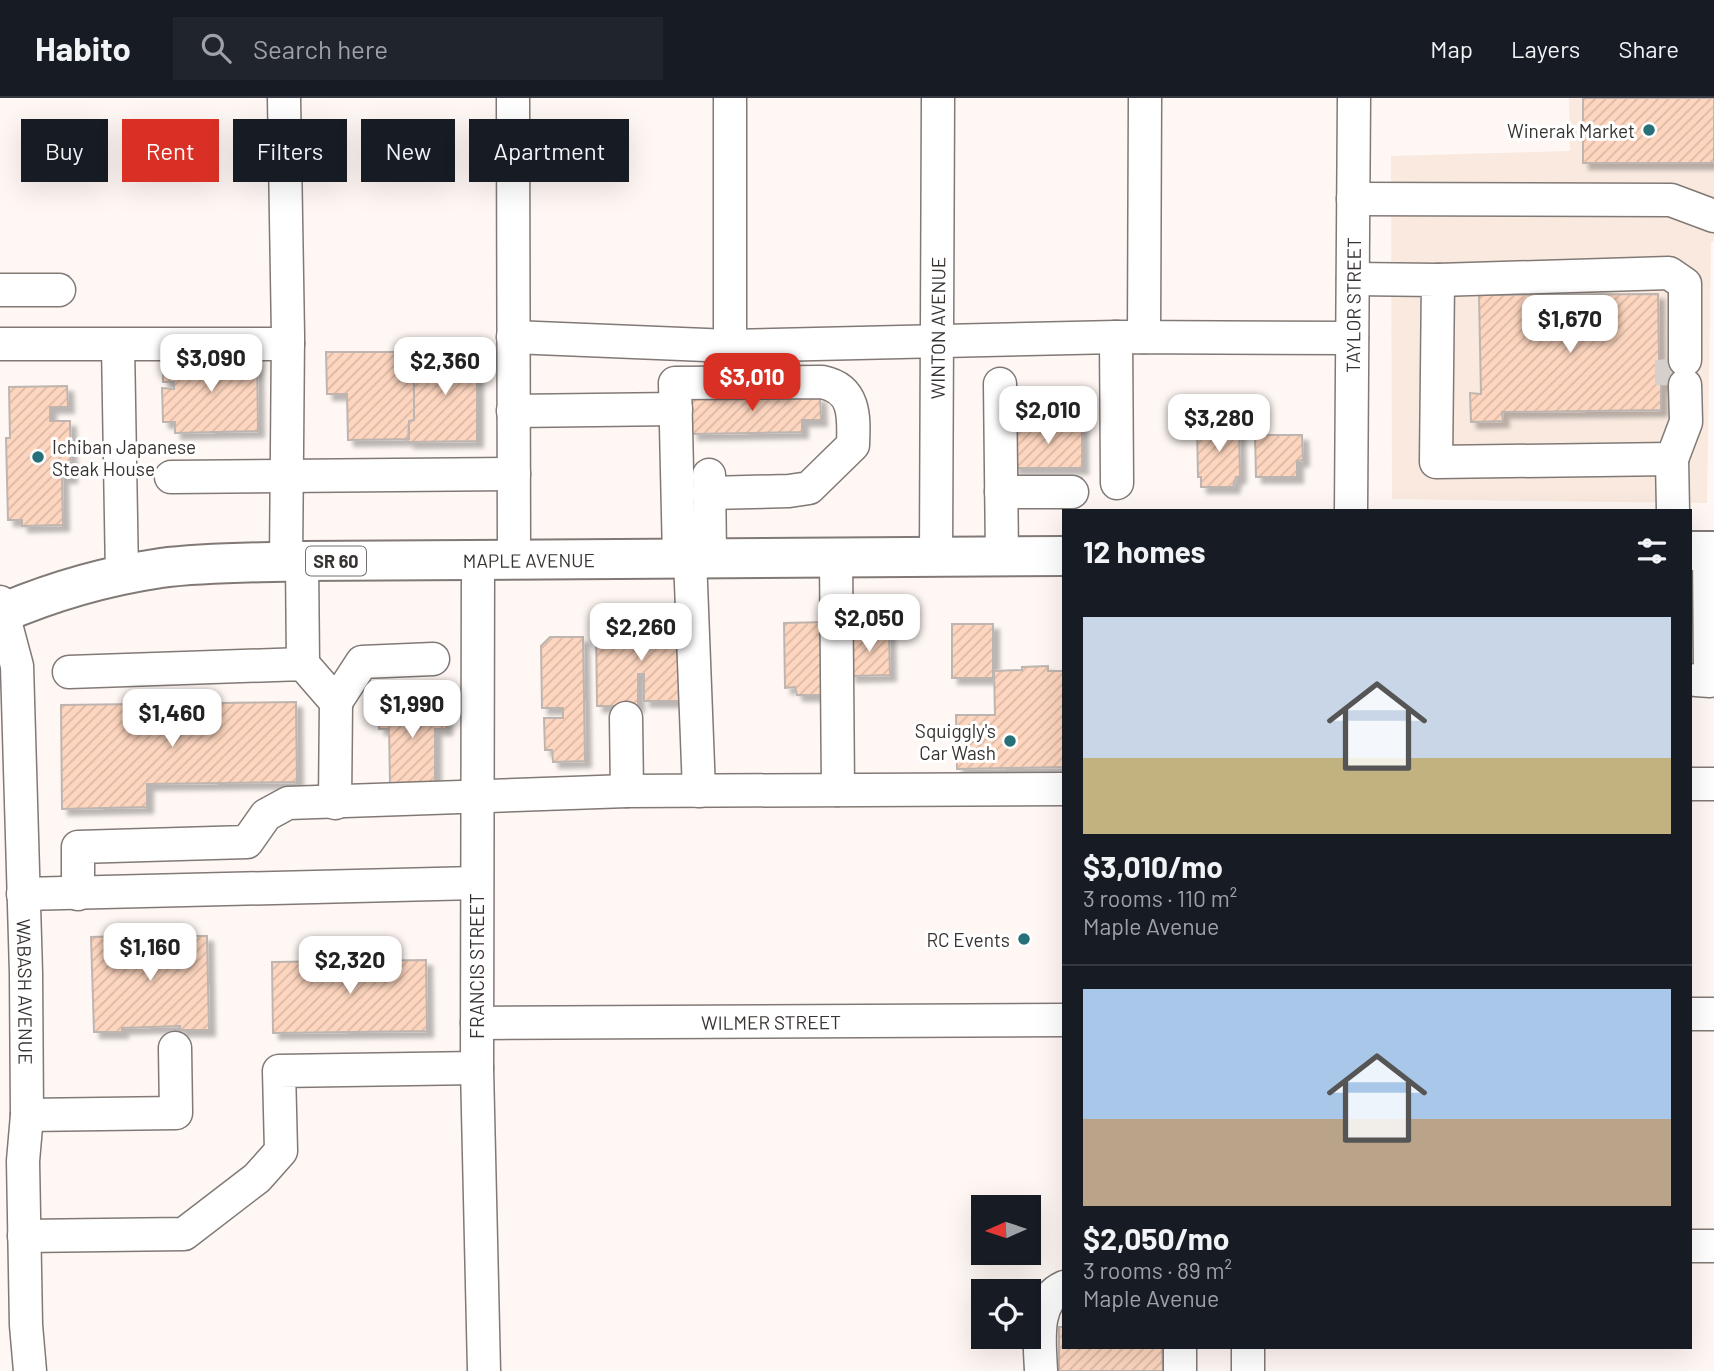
<!DOCTYPE html>
<html lang="en">
<head>
<meta charset="utf-8">
<style>
	:root { --surface:#171b24; --page:#20242c; --text:#f1f3f6; --muted:#9ea1a6; --line:#363941; --accent:#d93025 }
	body { margin:0; font-family:Barlow,sans-serif; background:var(--page); color:var(--text); height:100vh; display:flex; flex-direction:column; font-size:26px; white-space:nowrap }
	* { box-sizing:border-box; margin:0 }
	p { font-size:23px; color:var(--muted) }
	.icon { flex:none; width:38px; height:38px; fill:none; stroke:currentColor; stroke-width:2; stroke-linecap:round; stroke-linejoin:round }
	.map { position:relative; flex:1; overflow:hidden }
	.details { position:absolute; left:1062px; top:411px; width:630px; height:840px; display:flex; flex-direction:column; background:var(--surface); border-radius:0px; box-shadow:0 7px 28px #0002 }
	.details>* { flex:none }
	.guide { position:absolute; left:21px; top:21px; width:665px; height:63px; display:flex; gap:14px }
	.needle { width:46px; rotate:267deg }
	.controls { position:absolute; left:971px; top:1097px; display:grid; gap:14px }
	.controls a { display:grid; place-items:center; width:70px; height:70px; border-radius:0px; background:var(--surface); box-shadow:0 7px 28px #0002; font-size:35px }
	.price { position:absolute; translate:-50% -60px; padding:0 16px; border-radius:14px; background:#fff; color:#222; font-size:23px; line-height:46px; filter:drop-shadow(0 2px 4px #0008) }
	.price::after { content:''; position:absolute; left:50%; top:42px; width:21px; height:16px; margin-left:-10px; background:inherit; clip-path:polygon(0 0,100% 0,50% 100%) }
	.price.active { background:var(--accent); color:#fff }
	ul { padding:0; list-style:none }
	li { display:grid; align-content:center; gap:14px; height:371px; padding:0 21px }
	li+li { border-top:2px solid var(--line) }
	li span { display:grid; place-items:center; height:217px; border-radius:0px; color:#555 }
	li>.icon { margin-inline-start:auto }
	span .icon { width:126px; height:126px; fill:#fffc; stroke-width:1 }
	li b { font-size:30px }
	h2 { display:flex; justify-content:space-between; align-items:center; height:84px; padding:0 21px; font-size:30px }
	.tag { padding:0 24px; border-radius:0px; background:var(--surface); box-shadow:0 7px 28px #0002; font-size:24px; line-height:63px }
	.tag.active { background:var(--accent); color:#fff }
	header { display:flex; align-items:center; gap:42px; box-sizing:border-box; height:98px; padding:0 35px; background:var(--surface); border-bottom:2px solid var(--line) }
	header strong { font-size:33px }
	nav { display:flex; gap:38px; margin-inline-start:auto; font-size:24px }
	.search { width:490px; height:63px; background:var(--page); display:flex; align-items:center; gap:18px; box-sizing:border-box; padding:0 24px; border-radius:0px; color:var(--muted); font-size:26px }
	.map>svg:first-child { display:block }
</style>
</head>
<body>
<header>
<strong>Habito</strong>
<div class="search"><svg class="icon" aria-label="search" viewBox="0 0 24 24"><circle cx="10" cy="10" r="6"/><path d="M15 15l6 6"/></svg>Search here</div>
<nav><a>Map</a><a>Layers</a><a>Share</a></nav>
</header>
<div class="map">
<svg width="1714" height="1273" viewBox="0 0 1714 1273">
	<defs>
		<pattern id="building-hatch" width="6" height="6" patternUnits="userSpaceOnUse" patternTransform="scale(1.75)"><rect width="6" height="6" fill="#fed6bf"/><path d="M-1 1l2-2M0 6l6-6M5 7l2-2" fill="none" stroke="#dab8a5"/></pattern>
		<filter id="shadow"><feDropShadow dx="6" dy="6" stdDeviation="2" flood-color="#0004"/></filter>
	</defs>
	<rect width="100%" height="100%" fill="#fef7f3"/>
	<path fill="#f9e9df" d="M1569,0H1714V143L1711,144L1707,405L1392,401L1391,58L1570,53Z"/>
	<path fill="url(#building-hatch)" stroke="#beb5b0" stroke-width="2" filter="url(#shadow)" d="M1583,0H1714V65H1583Z
		M1658,196L1659,263L1685,262V287H1661V312L1502,314L1503,323L1471,324L1470,295L1481,296L1479,197Z
		M326,254H414V322L409,323V341L348,342L347,296H327Z
		M414,254H477V343L408,344L409,323L414,322Z
		M257,257L258,333L175,335V324H163L162,290L174,291V284H163V259Z
		M67,288L68,309H50V323H70L71,379H62L63,427L22,428V422H8L6,340H10L9,289Z
		M691,295L820,299L821,322H802V334L692,336Z
		M1212,321H1230V328L1239,327L1240,379H1236L1233,389H1201V379H1198L1197,328H1212Z
		M1013,326H1082V370H1013Z
		M1255,337H1302L1303,362L1297,363V379H1256Z
		M685,524L686,603H644V576H638V608H597L596,527L637,526V543H643L642,525Z
		M825,524L832,597H797L795,589L785,590L784,525Z
		M952,526H993V580H952Z
		M889,534L890,577L850,578L848,535Z
		M550,539H583L585,663L553,664L552,652H545L544,620H563V610H542L541,548Z
		M1048,568V573H1064V669L957,671L956,617H995L994,573L1022,572V569Z
		M296,604L297,684L147,686V709L62,711L61,607Z
		M446,605V631H435V686H390L389,631H379V606Z
		M138,837H162V846H179V838H207L209,932H180V928L122,930V934H94L91,839L123,838V846H138Z
		M426,862L427,933L273,935L272,864Z
		M1059,1229H1064V1250H1162L1163,1273H1059Z"/>
	<g fill="none" stroke-linecap="round" stroke-linejoin="round">
		<path stroke="#d6d0cc" stroke-width="32" stroke-dasharray="32 16" stroke-linecap="butt" d="M1671,262V287"/>
		<defs>
			<g id="minor">
				<path d="M284,0L288,238L286,464"/>
				<path d="M513,0L514,462"/>
				<path d="M1353,101L1671,102L1714,118"/>
				<path d="M1353,181L1438,182L1436,364L1672,361L1673,413"/>
				<path d="M1438,182L1669,175L1685,186V262"/>
				<path d="M0,192H59"/>
				<path d="M513,239L730,248L1116,239L1352,240"/>
				<path d="M1116,239L1117,385"/>
				<path d="M1144,239L1145,0"/>
				<path d="M0,246H288"/>
				<path d="M118,247L122,478"/>
				<path d="M730,248V0"/>
				<path d="M1000,286L1002,458"/>
				<path d="M513,313L676,311"/>
				<path d="M1672,361L1686,324L1685,287"/>
				<path d="M709,377L710,460"/>
				<path d="M171,379L514,376"/>
				<path d="M1001,394H1072"/>
				<path id="s1" d="M1351,413L1354,0"/>
				<path d="M836,459L838,692"/>
				<path id="s2" d="M936,459L938,0"/>
				<path d="M679,460L675,285L822,284C856,291 854,319 853,347L809,390L789,393L709,395"/>
				<path d="M690,460L699,693"/>
				<path d="M478,462L477,970L484,1273"/>
				<path d="M302,463L303,566"/>
				<path id="s3" d="M0,504L17,568L26,875L27,1017L23,1063L26,1227L30,1273"/>
				<path d="M69,574L303,566L336,604L335,705"/>
				<path d="M1696,582L1710,583L1709,453"/>
				<path d="M336,604L362,564L433,561"/>
				<path d="M626,620L627,693"/>
				<path d="M1690,686H1714"/>
				<path d="M23,796L476,785"/>
				<path d="M78,796V749L247,744L266,717L288,705L627,693L1064,691"/>
				<path d="M1690,916H1714"/>
				<path id="s4" d="M477,925L1064,922"/>
				<path d="M27,1017L176,1015L175,950"/>
				<path d="M24,1138L184,1136L257,1080L281,1053L279,973L477,970"/>
				<path d="M1690,1148H1714"/>
				<path d="M1180,1250V1273"/>
				<path d="M1248,1250V1273"/>
				<path d="M1041,1273C1040,1245 1033,1203 1064,1189"/>
			</g>
			<g id="major">
				<path d="M1690,453H1714"/>
				<path id="s5" d="M0,516C51,494 107,478 161,470C208,464 256,465 302,463L1064,458"/>
			</g>
		</defs>
		<use href="#minor" stroke="#817975" stroke-width="35"/>
		<use href="#major" stroke="#817975" stroke-width="42"/>
		<use href="#minor" stroke="#fff" stroke-width="32"/>
		<use href="#major" stroke="#fff" stroke-width="38"/>
	</g>
	<g fill="#277079" stroke="#fff" stroke-width="2.5">
		<circle cx="1649" cy="32" r="7"/>
		<circle cx="38" cy="359" r="7"/>
		<circle cx="1010" cy="643" r="7"/>
		<circle cx="1024" cy="841" r="7"/>
	</g>
	<g text-anchor="middle" dominant-baseline="central" stroke-width="6" stroke-linejoin="round" paint-order="stroke">
		<rect fill="#fff" stroke="#73706f" stroke-width="2" x="306" y="448.5" width="60" height="29" rx="5"/>
		<g font-size="18" font-weight="bold" fill="#373331">
			<text x="336" y="463">SR 60</text>
		</g>
		<g font-size="19" fill="#373331" stroke="#fff" text-anchor="end">
			<text x="1635" y="32">Winerak Market</text>
			<text x="52" y="348" text-anchor="start">Ichiban Japanese<tspan x="52" dy="22">Steak House</tspan></text>
			<text x="996" y="632">Squiggly's<tspan x="996" dy="22">Car Wash</tspan></text>
			<text x="1010" y="841">RC Events</text>
		</g>
		<g font-size="19" fill="#373331" stroke="#fff">
			<text stroke="none"><textPath href="#s1" startOffset="206">TAYLOR STREET</textPath></text>
			<text stroke="none"><textPath href="#s2" startOffset="229">WINTON AVENUE</textPath></text>
			<text stroke="none"><textPath href="#s5" startOffset="536">MAPLE AVENUE</textPath></text>
			<text transform="translate(476 868) rotate(-90)">FRANCIS STREET</text>
			<text stroke="none"><textPath href="#s3" startOffset="392">WABASH AVENUE</textPath></text>
			<text stroke="none"><textPath href="#s4" startOffset="294">WILMER STREET</textPath></text>
		</g>
	</g>
</svg>
<div class="controls">
<a><svg class="needle" viewBox="-14 -14 28 28"><path d="M0-13l5 13h-10z" fill="#e53935"/><path d="M0 13l5-13h-10z" fill="#9ea1a6"/></svg></a>
<a><svg class="icon" aria-label="locate" viewBox="0 0 24 24"><circle cx="12" cy="12" r="6"/><path d="M12 2v4M12 18v4M2 12h4M18 12h4"/></svg></a>
</div>
<b class="price" style="left:1570px;top:257px">$1,670</b>
<b class="price" style="left:211px;top:296px">$3,090</b>
<b class="price" style="left:445px;top:299px">$2,360</b>
<b class="price active" style="left:752px;top:315px">$3,010</b>
<b class="price" style="left:1048px;top:348px">$2,010</b>
<b class="price" style="left:1219px;top:356px">$3,280</b>
<b class="price" style="left:869px;top:556px">$2,050</b>
<b class="price" style="left:641px;top:565px">$2,260</b>
<b class="price" style="left:412px;top:642px">$1,990</b>
<b class="price" style="left:172px;top:651px">$1,460</b>
<b class="price" style="left:150px;top:885px">$1,160</b>
<b class="price" style="left:350px;top:898px">$2,320</b>
<div class="guide">
<a class="tag">Buy</a>
<a class="tag active">Rent</a>
<a class="tag">Filters</a>
<a class="tag">New</a>
<a class="tag">Apartment</a>
</div>
<section class="details">
<h2>12 homes<svg class="icon" aria-label="filters" viewBox="0 0 24 24"><path d="M4 7h16M4 17h16"/><circle cx="9" cy="7" r="2"/><circle cx="15" cy="17" r="2"/></svg></h2>
<ul>
<li><span style="background:linear-gradient(#c9d6e8 65%,#c2b280 0)"><svg class="icon" aria-label="home" viewBox="0 0 24 24"><path d="M3 11l9-7 9 7M6 9v11h12V9"/></svg></span><div><b>$3,010/mo</b><p>3 rooms · 110 m²</p><p>Maple Avenue</p></div></li>
<li><span style="background:linear-gradient(#a9c7e8 60%,#b9a48a 0)"><svg class="icon" aria-label="home" viewBox="0 0 24 24"><path d="M3 11l9-7 9 7M6 9v11h12V9"/></svg></span><div><b>$2,050/mo</b><p>3 rooms · 89 m²</p><p>Maple Avenue</p></div></li>
</ul>
</section>
</div>
</body>
</html>
